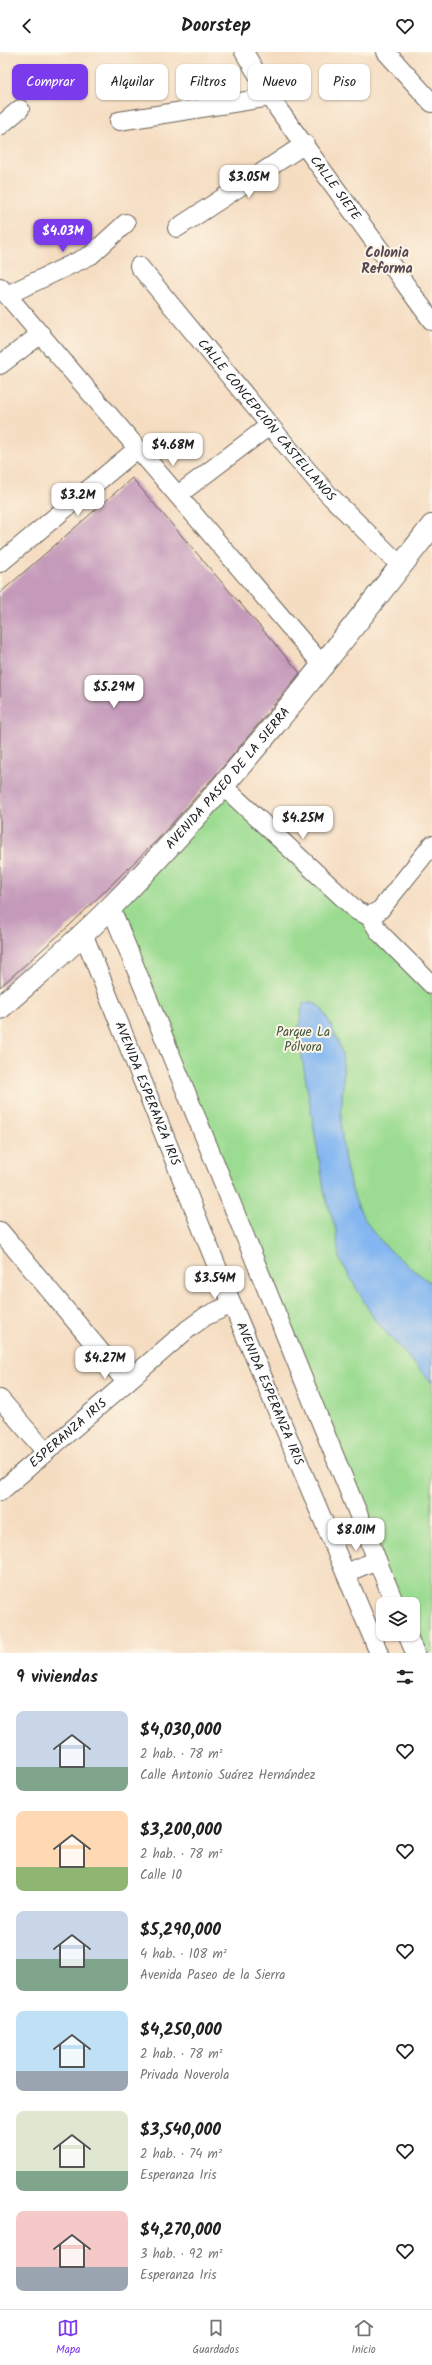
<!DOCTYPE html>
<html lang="es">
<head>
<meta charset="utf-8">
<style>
	:root { --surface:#fff; --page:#f2f2f2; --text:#222; --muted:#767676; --line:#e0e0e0; --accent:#7c3aed }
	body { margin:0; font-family:Kalam,sans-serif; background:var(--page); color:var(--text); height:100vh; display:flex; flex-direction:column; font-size:15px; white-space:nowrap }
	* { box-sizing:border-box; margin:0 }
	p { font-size:13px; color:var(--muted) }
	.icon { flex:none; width:22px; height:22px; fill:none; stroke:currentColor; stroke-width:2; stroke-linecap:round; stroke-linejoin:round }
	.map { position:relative; height:1601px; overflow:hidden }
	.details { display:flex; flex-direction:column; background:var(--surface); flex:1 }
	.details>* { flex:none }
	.guide { position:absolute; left:12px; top:12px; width:408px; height:36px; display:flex; gap:8px }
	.tools { position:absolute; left:376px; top:1545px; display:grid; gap:8px }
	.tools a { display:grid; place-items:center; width:44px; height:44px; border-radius:8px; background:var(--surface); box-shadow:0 1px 3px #0004; font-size:20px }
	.price { position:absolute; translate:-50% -34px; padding:0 9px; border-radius:8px; background:#fff; color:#222; font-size:13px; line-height:26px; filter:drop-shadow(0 1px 2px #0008) }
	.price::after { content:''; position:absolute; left:50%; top:24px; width:12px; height:9px; margin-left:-6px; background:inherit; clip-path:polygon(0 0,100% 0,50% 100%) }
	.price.selected { background:var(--accent); color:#fff }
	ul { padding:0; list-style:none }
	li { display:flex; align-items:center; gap:12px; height:100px; padding:0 16px }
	li span { display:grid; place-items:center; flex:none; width:112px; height:80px; border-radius:8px; color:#555 }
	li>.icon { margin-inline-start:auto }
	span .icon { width:48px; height:48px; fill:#fffc; stroke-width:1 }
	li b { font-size:17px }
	h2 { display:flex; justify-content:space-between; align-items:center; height:48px; padding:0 16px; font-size:17px }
	.tag { padding:0 14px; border-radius:8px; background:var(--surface); box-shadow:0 1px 3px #0004; font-size:14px; line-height:36px }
	.tag.selected { background:var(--accent); color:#fff }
	header { display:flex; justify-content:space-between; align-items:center; height:52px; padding:0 16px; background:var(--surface); font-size:18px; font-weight:800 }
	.dock { display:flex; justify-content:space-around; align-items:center; height:56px; border-top:1px solid var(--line); background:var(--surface); font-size:11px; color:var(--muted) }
	.dock a { display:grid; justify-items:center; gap:2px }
	.dock .selected { color:var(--accent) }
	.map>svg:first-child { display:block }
</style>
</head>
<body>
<header><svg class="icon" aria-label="back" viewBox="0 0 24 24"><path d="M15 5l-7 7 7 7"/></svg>Doorstep<svg class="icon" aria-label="heart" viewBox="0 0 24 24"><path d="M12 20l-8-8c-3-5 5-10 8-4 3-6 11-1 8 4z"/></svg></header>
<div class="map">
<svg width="432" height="1601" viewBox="0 0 432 1601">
	<rect width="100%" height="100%" fill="#fcf5e5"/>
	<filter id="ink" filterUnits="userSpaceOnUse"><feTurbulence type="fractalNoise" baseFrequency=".025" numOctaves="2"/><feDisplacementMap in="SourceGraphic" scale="8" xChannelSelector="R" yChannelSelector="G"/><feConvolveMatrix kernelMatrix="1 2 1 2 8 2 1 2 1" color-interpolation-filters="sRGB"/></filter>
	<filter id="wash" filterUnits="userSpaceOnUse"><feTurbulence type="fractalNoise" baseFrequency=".012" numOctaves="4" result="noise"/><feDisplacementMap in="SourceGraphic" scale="16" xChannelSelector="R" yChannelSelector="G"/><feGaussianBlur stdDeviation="0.9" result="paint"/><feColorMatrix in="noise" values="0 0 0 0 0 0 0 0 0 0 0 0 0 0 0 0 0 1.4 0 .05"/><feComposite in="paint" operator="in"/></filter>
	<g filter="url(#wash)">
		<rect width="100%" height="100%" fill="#f5ddc2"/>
		<path fill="#9cdc92" stroke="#5c7c57" d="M223,734L432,934V1601H415L413,1552H395L111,856Z"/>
		<path fill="#84b7f1" stroke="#506a86" d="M312,949C315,952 319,953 322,957C329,968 343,997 343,1010C345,1035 339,1060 342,1086C344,1108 349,1133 358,1154C373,1189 403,1210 432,1232V1331L374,1267L339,1206L336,1178L325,1143L301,999L299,974L303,952Z"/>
		<g id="blocks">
			<path fill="#c499ba" d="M132,426L300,621L228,709L158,787L70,873L0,935V541Z"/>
		</g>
	</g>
	<g filter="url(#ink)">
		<use href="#blocks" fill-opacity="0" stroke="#686056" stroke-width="1"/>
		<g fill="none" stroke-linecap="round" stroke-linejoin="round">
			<defs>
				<g id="minor">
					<path id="s1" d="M244,0L278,57L432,269"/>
					<path d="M386,0L432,51"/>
					<path d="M119,69L271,45"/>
					<path d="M0,74L20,57"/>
					<path d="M177,176L305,92"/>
					<path id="s2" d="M139,214L295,404L328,442L401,514"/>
					<path d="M0,235L324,615"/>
					<path d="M7,243L91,203L126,171"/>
					<path d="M0,313L41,282"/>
					<path d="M178,443L269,374"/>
					<path d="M0,511L137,397"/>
					<path d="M223,734L357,859L369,864"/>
					<path d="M111,856L395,1552"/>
					<path d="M369,864L380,858L432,793"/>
					<path d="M369,864L380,881L432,933"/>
					<path id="s3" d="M83,881L232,1252L379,1601"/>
					<path d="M0,1179L126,1330"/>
					<path d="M0,1347L45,1399"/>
					<path id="s4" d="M0,1440L188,1277L206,1264L232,1252"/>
					<path d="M346,1521L377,1508"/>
					<path d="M407,1582L415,1601"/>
				</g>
				<g id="major">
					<path id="s5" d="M0,956C37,923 76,891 111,855C228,737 330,605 432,474"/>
				</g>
			</defs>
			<use href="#minor" stroke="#686056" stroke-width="20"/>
			<use href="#major" stroke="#686056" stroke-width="24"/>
			<use href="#minor" stroke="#fff" stroke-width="18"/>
			<use href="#major" stroke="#fff" stroke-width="22"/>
		</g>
	</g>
	<g text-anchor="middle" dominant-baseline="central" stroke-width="4" stroke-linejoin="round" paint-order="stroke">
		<g font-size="13" fill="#1c1c1c" stroke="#fcf5e5">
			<text stroke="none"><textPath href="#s1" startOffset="164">CALLE SIETE</textPath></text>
			<text stroke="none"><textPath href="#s2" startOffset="200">CALLE CONCEPCIÓN CASTELLANOS</textPath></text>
			<text stroke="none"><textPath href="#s5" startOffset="324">AVENIDA PASEO DE LA SIERRA</textPath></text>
			<text stroke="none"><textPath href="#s3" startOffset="173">AVENIDA ESPERANZA IRIS</textPath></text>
			<text stroke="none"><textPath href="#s3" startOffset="497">AVENIDA ESPERANZA IRIS</textPath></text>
			<text stroke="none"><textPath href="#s4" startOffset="90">ESPERANZA IRIS</textPath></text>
		</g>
		<g font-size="13" fill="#42563f" stroke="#fcf5e5">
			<text x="303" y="980">Parque La<tspan x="303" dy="15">Pólvora</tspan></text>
		</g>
		<g font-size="14" font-weight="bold" fill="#574853" stroke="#fcf5e5">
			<text x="387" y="201">Colonia<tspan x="387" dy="16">Reforma</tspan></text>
		</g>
	</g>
</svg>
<div class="tools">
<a><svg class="icon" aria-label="layers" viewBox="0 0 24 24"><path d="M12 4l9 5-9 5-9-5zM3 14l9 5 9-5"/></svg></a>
</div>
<b class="price" style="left:249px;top:147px">$3.05M</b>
<b class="price selected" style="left:63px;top:201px">$4.03M</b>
<b class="price" style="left:173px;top:415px">$4.68M</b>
<b class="price" style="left:78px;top:465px">$3.2M</b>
<b class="price" style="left:114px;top:657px">$5.29M</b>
<b class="price" style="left:303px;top:788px">$4.25M</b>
<b class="price" style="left:215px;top:1248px">$3.54M</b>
<b class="price" style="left:105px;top:1328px">$4.27M</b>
<b class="price" style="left:356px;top:1500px">$8.01M</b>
<div class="guide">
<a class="tag selected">Comprar</a>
<a class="tag">Alquilar</a>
<a class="tag">Filtros</a>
<a class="tag">Nuevo</a>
<a class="tag">Piso</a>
</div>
</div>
<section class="details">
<h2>9 viviendas<svg class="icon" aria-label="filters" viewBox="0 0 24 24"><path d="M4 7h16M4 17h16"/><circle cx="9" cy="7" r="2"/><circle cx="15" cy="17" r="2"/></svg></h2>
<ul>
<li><span style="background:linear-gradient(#c9d6e8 70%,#7fa58c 0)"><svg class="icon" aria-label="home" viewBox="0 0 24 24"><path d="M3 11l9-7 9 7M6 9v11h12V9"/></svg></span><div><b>$4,030,000</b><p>2 hab. · 78 m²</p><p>Calle Antonio Suárez Hernández</p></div><svg class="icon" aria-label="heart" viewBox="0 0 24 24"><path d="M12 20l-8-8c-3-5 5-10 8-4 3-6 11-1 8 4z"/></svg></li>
<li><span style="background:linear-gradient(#ffd9b3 70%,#8fb573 0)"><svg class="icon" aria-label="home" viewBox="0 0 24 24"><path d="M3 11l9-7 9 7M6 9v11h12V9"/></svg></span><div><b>$3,200,000</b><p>2 hab. · 78 m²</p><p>Calle 10</p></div><svg class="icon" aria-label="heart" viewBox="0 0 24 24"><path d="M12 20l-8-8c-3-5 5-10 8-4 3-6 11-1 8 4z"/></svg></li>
<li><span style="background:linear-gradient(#c9d6e8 60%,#7fa58c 0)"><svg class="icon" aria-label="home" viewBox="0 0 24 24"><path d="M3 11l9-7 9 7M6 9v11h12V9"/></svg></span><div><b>$5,290,000</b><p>4 hab. · 108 m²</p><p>Avenida Paseo de la Sierra</p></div><svg class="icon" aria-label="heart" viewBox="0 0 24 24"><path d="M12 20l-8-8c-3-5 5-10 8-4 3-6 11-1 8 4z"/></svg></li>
<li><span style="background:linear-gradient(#bfe0f5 75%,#9aa5b1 0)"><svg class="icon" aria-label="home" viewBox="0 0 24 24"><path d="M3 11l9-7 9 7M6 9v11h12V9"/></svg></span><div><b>$4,250,000</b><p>2 hab. · 78 m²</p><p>Privada Noverola</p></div><svg class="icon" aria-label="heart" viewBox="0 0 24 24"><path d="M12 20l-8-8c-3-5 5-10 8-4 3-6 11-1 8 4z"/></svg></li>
<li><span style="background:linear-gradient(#dfe7d0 75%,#7fa58c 0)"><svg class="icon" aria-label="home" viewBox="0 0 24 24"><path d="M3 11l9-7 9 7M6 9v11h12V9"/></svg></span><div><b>$3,540,000</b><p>2 hab. · 74 m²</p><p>Esperanza Iris</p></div><svg class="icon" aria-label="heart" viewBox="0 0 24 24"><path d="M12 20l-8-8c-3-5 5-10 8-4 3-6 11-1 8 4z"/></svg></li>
<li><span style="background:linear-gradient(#f6c9c9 70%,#9aa5b1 0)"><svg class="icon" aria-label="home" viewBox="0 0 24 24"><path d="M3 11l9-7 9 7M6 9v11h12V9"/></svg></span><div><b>$4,270,000</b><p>3 hab. · 92 m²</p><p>Esperanza Iris</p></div><svg class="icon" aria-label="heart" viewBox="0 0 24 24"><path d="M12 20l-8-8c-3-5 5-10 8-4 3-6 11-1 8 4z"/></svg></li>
</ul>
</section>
<nav class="dock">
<a class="selected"><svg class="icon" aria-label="map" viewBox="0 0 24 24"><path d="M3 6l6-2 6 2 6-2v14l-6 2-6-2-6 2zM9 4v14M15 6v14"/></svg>Mapa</a>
<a><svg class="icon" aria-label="saved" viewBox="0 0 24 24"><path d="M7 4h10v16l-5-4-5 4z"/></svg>Guardados</a>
<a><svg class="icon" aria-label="home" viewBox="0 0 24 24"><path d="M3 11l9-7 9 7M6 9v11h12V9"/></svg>Inicio</a>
</nav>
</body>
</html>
